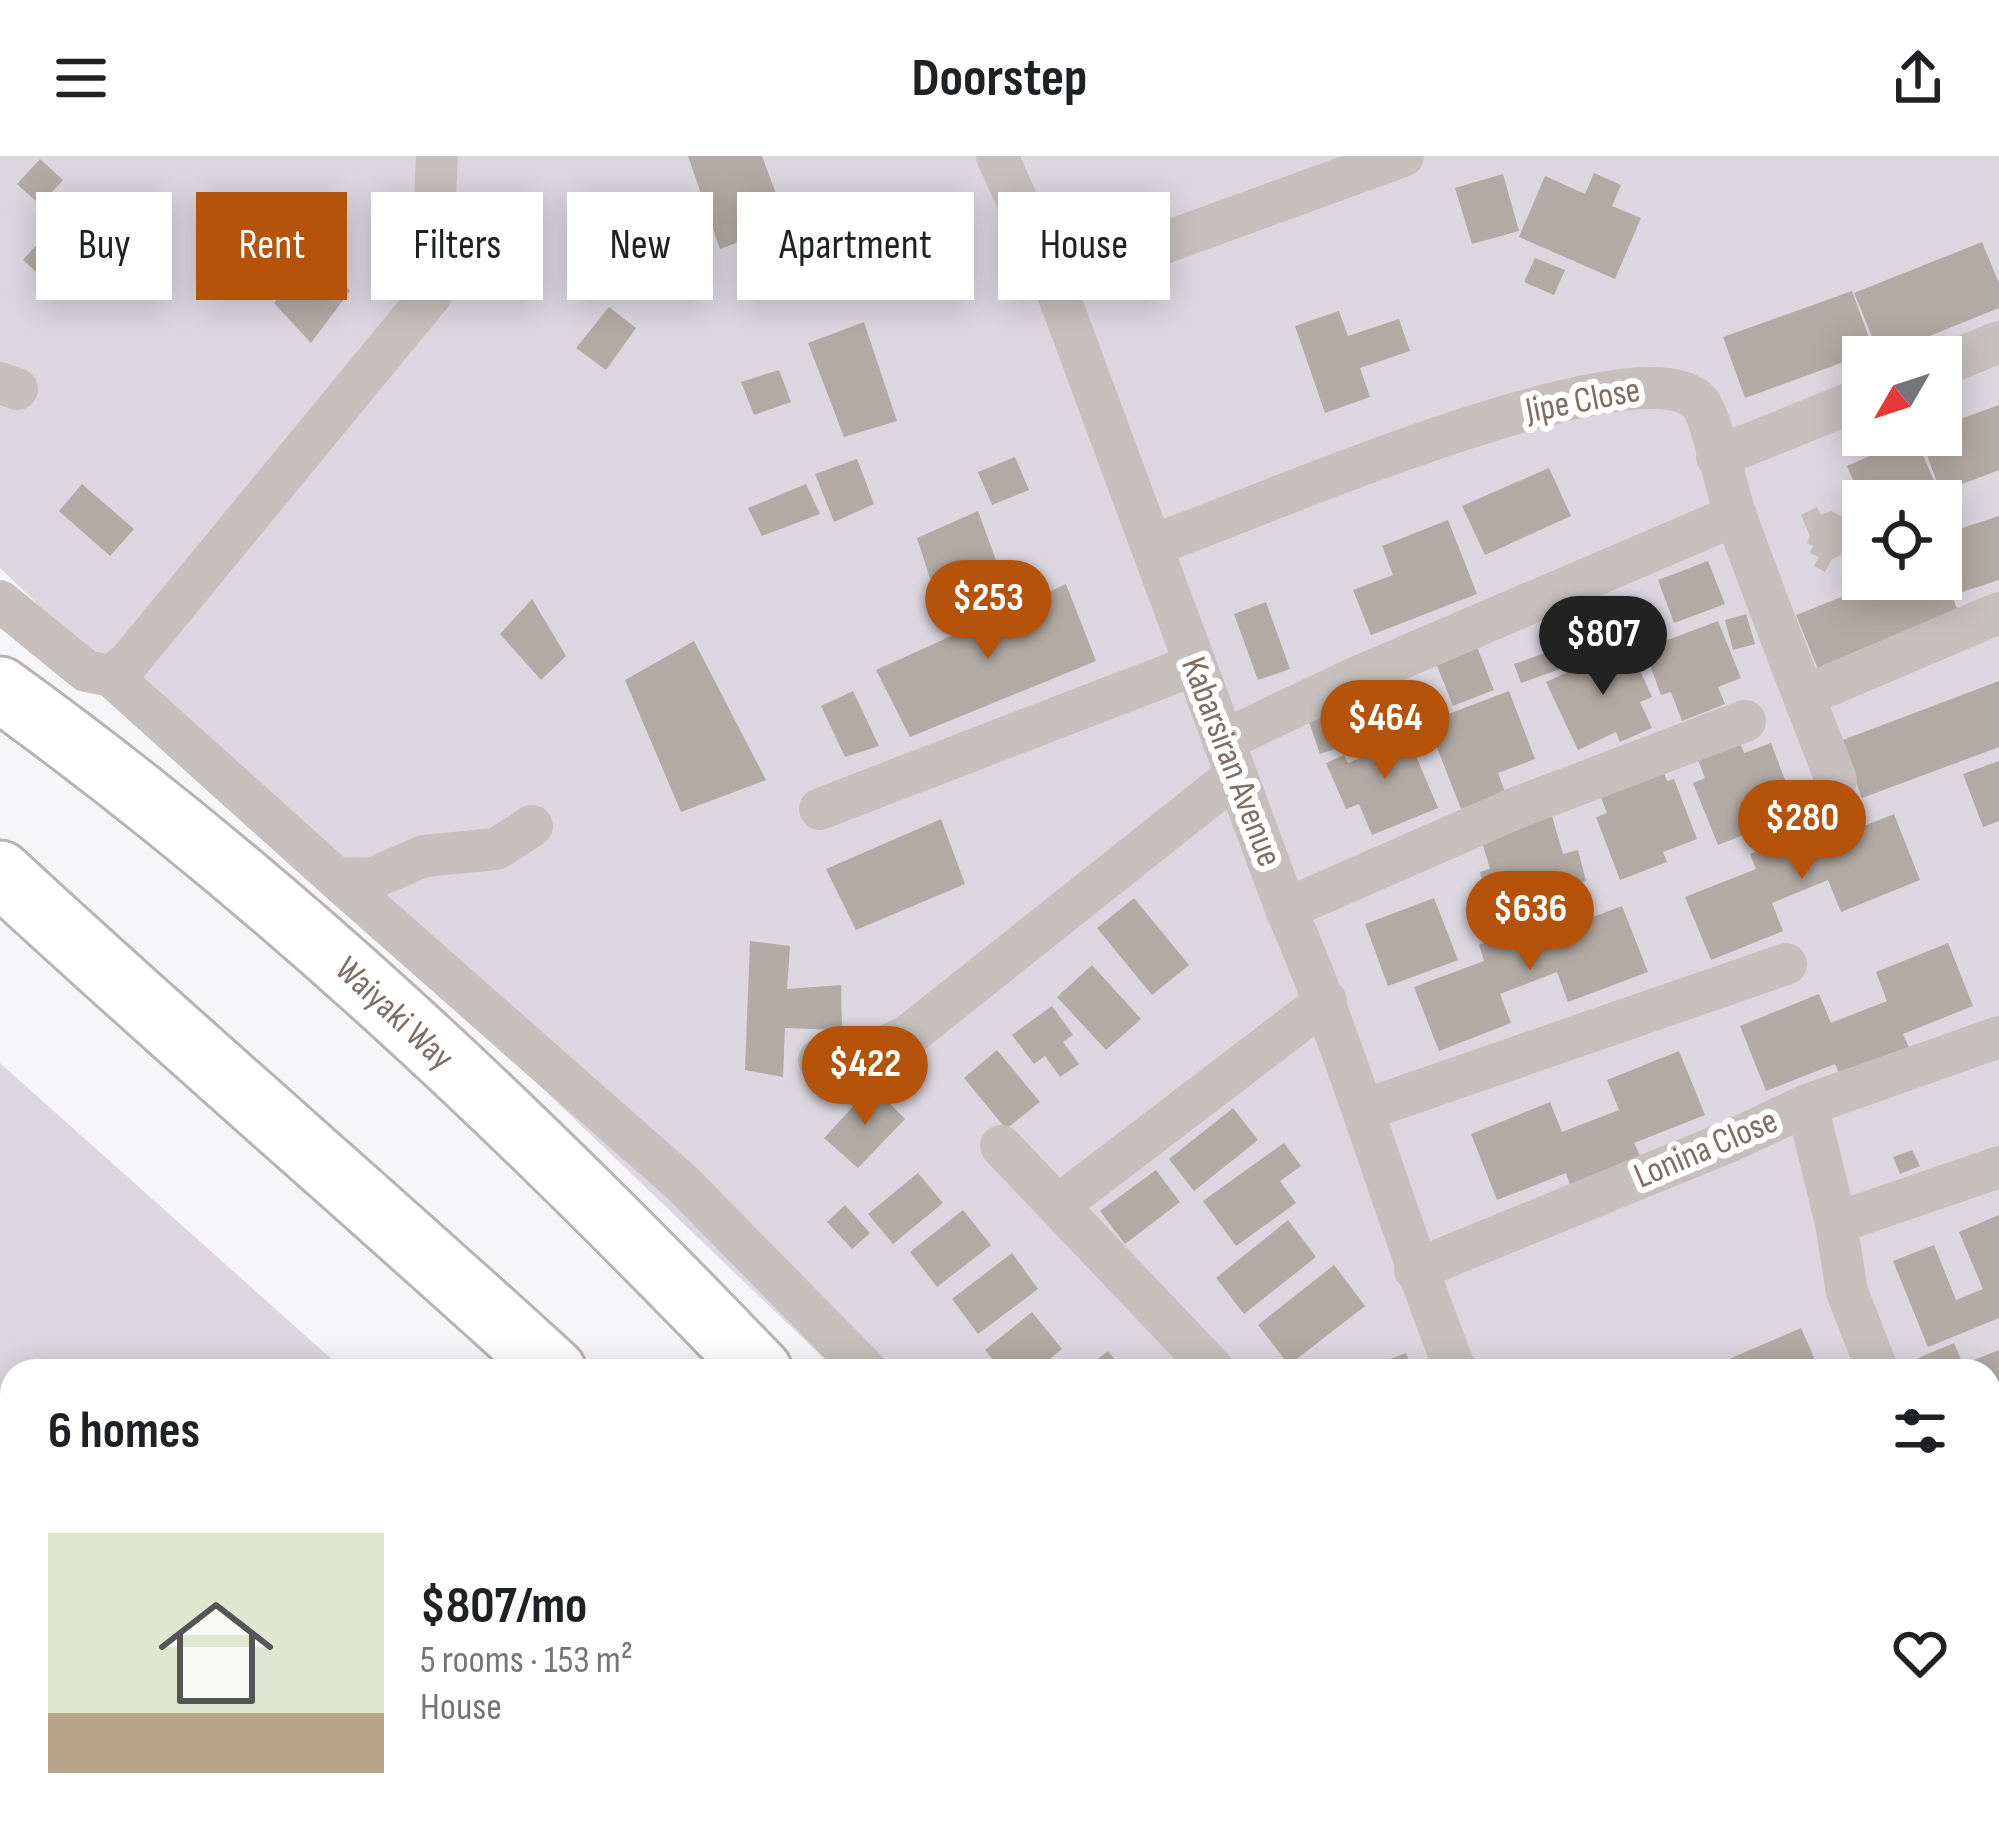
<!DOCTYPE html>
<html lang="en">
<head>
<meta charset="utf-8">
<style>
	:root { --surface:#fff; --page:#f2f2f2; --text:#202124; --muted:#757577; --line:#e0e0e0; --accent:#b45309 }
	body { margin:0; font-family:"Sofia Sans Condensed",sans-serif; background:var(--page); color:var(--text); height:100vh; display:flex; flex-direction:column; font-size:45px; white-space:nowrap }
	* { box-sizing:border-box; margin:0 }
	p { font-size:39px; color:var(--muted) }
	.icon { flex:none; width:66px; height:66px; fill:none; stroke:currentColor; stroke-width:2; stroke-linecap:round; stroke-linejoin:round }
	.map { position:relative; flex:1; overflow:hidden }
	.side { position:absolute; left:0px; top:1203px; width:2001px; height:468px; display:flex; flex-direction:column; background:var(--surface); border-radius:36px 36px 0 0; box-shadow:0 6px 30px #0003 }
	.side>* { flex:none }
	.top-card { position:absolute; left:36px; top:36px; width:1200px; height:108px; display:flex; gap:24px }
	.needle { width:78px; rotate:231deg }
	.fabs { position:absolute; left:1842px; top:180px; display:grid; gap:24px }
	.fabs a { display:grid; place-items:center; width:120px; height:120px; border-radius:0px; background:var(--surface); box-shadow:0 6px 30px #0003; font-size:60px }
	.price { position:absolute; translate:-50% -102px; padding:0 27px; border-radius:42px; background:var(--accent); color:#fff; font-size:39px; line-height:78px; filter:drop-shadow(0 3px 6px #0008) }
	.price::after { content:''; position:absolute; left:50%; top:72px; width:36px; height:27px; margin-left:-18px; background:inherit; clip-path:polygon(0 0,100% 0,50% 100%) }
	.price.current { background:#222; color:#fff }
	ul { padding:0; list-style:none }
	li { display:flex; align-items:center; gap:36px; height:300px; padding:0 48px }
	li+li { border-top:3px solid var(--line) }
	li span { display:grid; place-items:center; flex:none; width:336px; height:240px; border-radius:0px; color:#555 }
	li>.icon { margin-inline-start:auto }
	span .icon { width:144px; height:144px; fill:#fffc; stroke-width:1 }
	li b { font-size:51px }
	h2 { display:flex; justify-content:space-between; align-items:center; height:144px; padding:0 48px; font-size:51px }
	.tag { padding:0 42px; border-radius:0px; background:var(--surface); box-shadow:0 6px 30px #0003; font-size:42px; line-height:108px }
	.tag.current { background:var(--accent); color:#fff }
	header { display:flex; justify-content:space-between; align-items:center; height:156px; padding:0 48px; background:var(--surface); font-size:54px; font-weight:700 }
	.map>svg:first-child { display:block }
</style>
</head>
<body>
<header><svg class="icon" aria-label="menu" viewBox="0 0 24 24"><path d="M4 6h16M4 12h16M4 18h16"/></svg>Doorstep<svg class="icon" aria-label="share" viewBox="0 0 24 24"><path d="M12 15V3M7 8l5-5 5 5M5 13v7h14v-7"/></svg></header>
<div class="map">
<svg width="1999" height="1671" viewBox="0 0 1999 1671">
	<rect width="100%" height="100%" fill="#f6f6f8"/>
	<path fill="#dcd7df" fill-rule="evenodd" d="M0,0H1999V1671H1313L1301,1659H1989V1215H837L0,412ZM1863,201H1941V279H1863ZM1863,345H1941V423H1863Z
		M0,907L345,1215H12V1659H228L222,1671H0Z"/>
	<path fill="#c7bcb9" d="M1817,351L1821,359L1831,355L1845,362L1848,370L1861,365L1863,382L1855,385L1858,392L1832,403L1825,416L1814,410L1819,401L1810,397L1813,390L1807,387L1810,380L1801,359Z"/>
	<path fill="#b2aaa4" d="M688,0H762L787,67L720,93Z
		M40,3L63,24L40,49L17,28Z
		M1594,17L1621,29L1612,50L1641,62L1615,123L1519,81L1545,20L1585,38Z
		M1503,18L1519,75L1472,88L1455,32Z
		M71,50L107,84L59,137L23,104Z
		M1982,86L1999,127V152L1880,200L1854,137Z
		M318,91L350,135L311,187L274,147Z
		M1535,102L1565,114L1554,139L1524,126Z
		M1852,135L1874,195L1745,242L1723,181Z
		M609,151L636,172L606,214L576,192Z
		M1339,155L1348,180L1399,163L1410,195L1360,212L1370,241L1325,257L1295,170Z
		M864,166L897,265L844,281L808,187Z
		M779,214L791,246L754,259L741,226Z
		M1999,249V314L1941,336L1919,279H1941V270Z
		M1915,280L1939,337L1920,345H1862L1847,310Z
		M1015,301L1029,334L992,349L978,316Z
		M857,303L874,348L834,366L815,318Z
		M1549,312L1571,360L1485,399L1462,350Z
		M82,328L134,373L110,400L59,355Z
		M806,328L820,358L762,380L748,352Z
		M978,355L1009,440L945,469L917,382Z
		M1999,360V424L1959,437L1941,379Z
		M1448,364L1477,438L1371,479L1353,434L1393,419L1382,390Z
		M1708,405L1725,448L1674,467L1658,424Z
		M1941,412L1963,468L1822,523L1796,459L1887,423H1941Z
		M1066,428L1096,505L910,581L876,514Z
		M532,443L566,500L541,524L500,478Z
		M1266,446L1290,513L1258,524L1234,458Z
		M1746,458L1755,488L1733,494L1725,464Z
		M1718,465L1741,522L1718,531L1725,548L1682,565L1671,536L1661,539L1644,493Z
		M694,485L766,624L681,656L625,524Z
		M1628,488L1652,541L1640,546L1652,572L1620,586L1616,576L1578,594L1546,526Z
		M1564,490L1571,509L1521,527L1514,508Z
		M1477,491L1494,534L1453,550L1436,507Z
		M1999,525V591L1862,642L1840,585Z
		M853,535L879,590L845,601L821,550Z
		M1509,535L1535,603L1498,617L1505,636L1461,653L1427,566Z
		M1338,543L1353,587L1320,598L1305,554Z
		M1411,571L1422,598L1416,600L1438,652L1372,679L1359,648L1346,653L1326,607L1344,599L1348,607L1367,599L1363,591Z
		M1737,580L1744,597L1771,587L1794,648L1760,660L1764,671L1718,689L1693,627L1705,622L1695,596Z
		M1999,605V665L1983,671L1963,618Z
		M1660,606L1667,625L1674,623L1697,683L1663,696L1667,706L1620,724L1596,661L1607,657L1601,641Z
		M1894,658L1920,724L1841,756L1828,724L1772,747L1783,775L1711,804L1685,741L1756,713L1750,698L1820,670L1826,685Z
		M1552,660L1563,698L1578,694L1586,725L1572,729L1577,745L1504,765L1498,741L1488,743L1480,716L1490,713L1480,679Z
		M941,663L965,728L856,774L826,713Z
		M1134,742L1189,809L1152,839L1097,772Z
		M1434,742L1458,804L1388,830L1365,768Z
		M1622,750L1648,816L1568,846L1557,816L1500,838L1511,867L1439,895L1414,831L1484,805L1479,789L1548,762L1554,776Z
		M750,785L790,790L787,833L841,829L842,874L785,872L783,921L745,914Z
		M1948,787L1973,850L1903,878L1910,894L1841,921L1835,908L1766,935L1740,870L1819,838L1831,867L1887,845L1876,816Z
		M1092,809L1141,863L1106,894L1057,841Z
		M1052,850L1073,879L1063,886L1079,908L1060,921L1045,900L1034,908L1012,879Z
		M997,894L1040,946L1006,973L964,922Z
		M1679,895L1705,959L1634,987L1641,1002L1571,1031L1566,1017L1497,1044L1471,978L1550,946L1562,976L1619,954L1607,924Z
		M872,930L905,963L858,1012L824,982Z
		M1233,952L1258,984L1194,1035L1169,1003Z
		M1284,987L1301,1010L1280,1025L1296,1047L1236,1090L1203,1045Z
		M1912,994L1920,1010L1900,1018L1893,1001Z
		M1156,1014L1180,1046L1125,1088L1100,1055Z
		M918,1017L943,1047L893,1088L868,1058Z
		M845,1049L870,1077L852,1093L827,1066Z
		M963,1054L991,1089L937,1131L910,1096Z
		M1999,1059V1162L1928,1191L1893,1105L1934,1089L1956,1144L1983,1133L1959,1076Z
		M1288,1064L1316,1101L1244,1158L1216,1122Z
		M1012,1097L1038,1133L978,1178L952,1143Z
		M1334,1109L1365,1150L1289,1209L1258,1169Z
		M1032,1156L1062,1193L1035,1215H1002L985,1194Z
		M1801,1172L1820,1215H1732L1727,1204Z
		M1954,1187L1963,1208L1999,1194V1299L1989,1303V1215H1921L1916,1203Z
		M1108,1195L1124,1215H1082Z
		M1406,1197L1413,1215H1359Z
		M1999,1355V1383L1989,1359Z
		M580,1659H648L642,1671H579L575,1669Z
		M1474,1659H1533L1521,1671H1488Z
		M1890,1659H1918L1894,1669Z"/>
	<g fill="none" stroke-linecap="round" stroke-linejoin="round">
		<defs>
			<path id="highway" d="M0,533C276,732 525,970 760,1215
				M0,717C182,886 371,1047 554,1215
				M1026,1659L1037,1671
				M1172,1659L1184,1671
				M1094,1671L1112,1659"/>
		</defs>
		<use href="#highway" stroke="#b9b4b1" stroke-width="69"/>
		<path stroke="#c5c0bd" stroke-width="42" d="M997,0L1054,127L1286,753C1352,904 1395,1063 1456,1215
			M1054,127L1403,0
			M1941,210L1999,186
			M0,227L17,233
			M1717,301L1863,242
			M1153,389C1237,361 1641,181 1699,246C1711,258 1727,335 1735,358C1767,447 1802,535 1836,624
			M0,445L86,515L111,520L128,507L430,140L437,1
			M111,520L337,723L373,722L424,700L496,693L532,670
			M1804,540L1999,457
			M1223,585L1353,523L1736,359
			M820,653L1194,509
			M337,723L682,1027L867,1215
			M1286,753L1516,652L1745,565
			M819,904L889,889L909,879L1236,619
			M1807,949L1836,1067L1847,1136L1878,1215
			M1364,954L1786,808
			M1001,990L1215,1215
			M1060,1048L1326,845
			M1836,1067L1999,1011
			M1415,1114L1735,983L1807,949L1999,881
			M1989,1312L1999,1308
			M1989,1519L1999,1548
			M1303,1659L1314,1671
			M1650,1659L1655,1671
			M673,1671L678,1659"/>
		<use href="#highway" stroke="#fff" stroke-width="63"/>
	</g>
	<g text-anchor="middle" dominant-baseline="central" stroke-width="12" stroke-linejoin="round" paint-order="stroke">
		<g font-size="36" fill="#7e6f65" stroke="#fff">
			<text transform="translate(1583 245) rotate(-11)">Jipe Close</text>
			<text transform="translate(1231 606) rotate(69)">Kabarsiran Avenue</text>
			<text transform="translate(394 858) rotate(43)">Waiyaki Way</text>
			<text transform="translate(1706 993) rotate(-23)">Lonina Close</text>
		</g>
	</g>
</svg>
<div class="fabs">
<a><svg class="needle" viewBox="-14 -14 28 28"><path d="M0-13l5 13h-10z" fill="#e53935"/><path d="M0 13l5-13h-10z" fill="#757577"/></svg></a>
<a><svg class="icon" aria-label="locate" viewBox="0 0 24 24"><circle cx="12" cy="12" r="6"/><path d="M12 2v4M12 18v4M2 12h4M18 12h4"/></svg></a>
</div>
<b class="price" style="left:988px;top:506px">$253</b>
<b class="price current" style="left:1603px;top:542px">$807</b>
<b class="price" style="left:1385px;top:626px">$464</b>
<b class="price" style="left:1802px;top:726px">$280</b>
<b class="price" style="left:1530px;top:817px">$636</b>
<b class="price" style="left:865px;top:972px">$422</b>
<div class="top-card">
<a class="tag">Buy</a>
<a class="tag current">Rent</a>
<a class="tag">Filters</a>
<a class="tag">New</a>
<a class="tag">Apartment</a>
<a class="tag">House</a>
</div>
<section class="side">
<h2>6 homes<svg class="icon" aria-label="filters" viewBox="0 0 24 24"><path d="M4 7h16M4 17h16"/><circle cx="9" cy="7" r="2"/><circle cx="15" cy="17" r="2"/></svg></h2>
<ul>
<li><span style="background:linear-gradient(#dfe7d0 75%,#b9a48a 0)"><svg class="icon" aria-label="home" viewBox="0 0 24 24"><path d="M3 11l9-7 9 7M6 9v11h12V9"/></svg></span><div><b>$807/mo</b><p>5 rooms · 153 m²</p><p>House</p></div><svg class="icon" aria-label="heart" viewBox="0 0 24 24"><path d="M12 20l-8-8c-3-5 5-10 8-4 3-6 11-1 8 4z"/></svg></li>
</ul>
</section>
</div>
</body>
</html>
